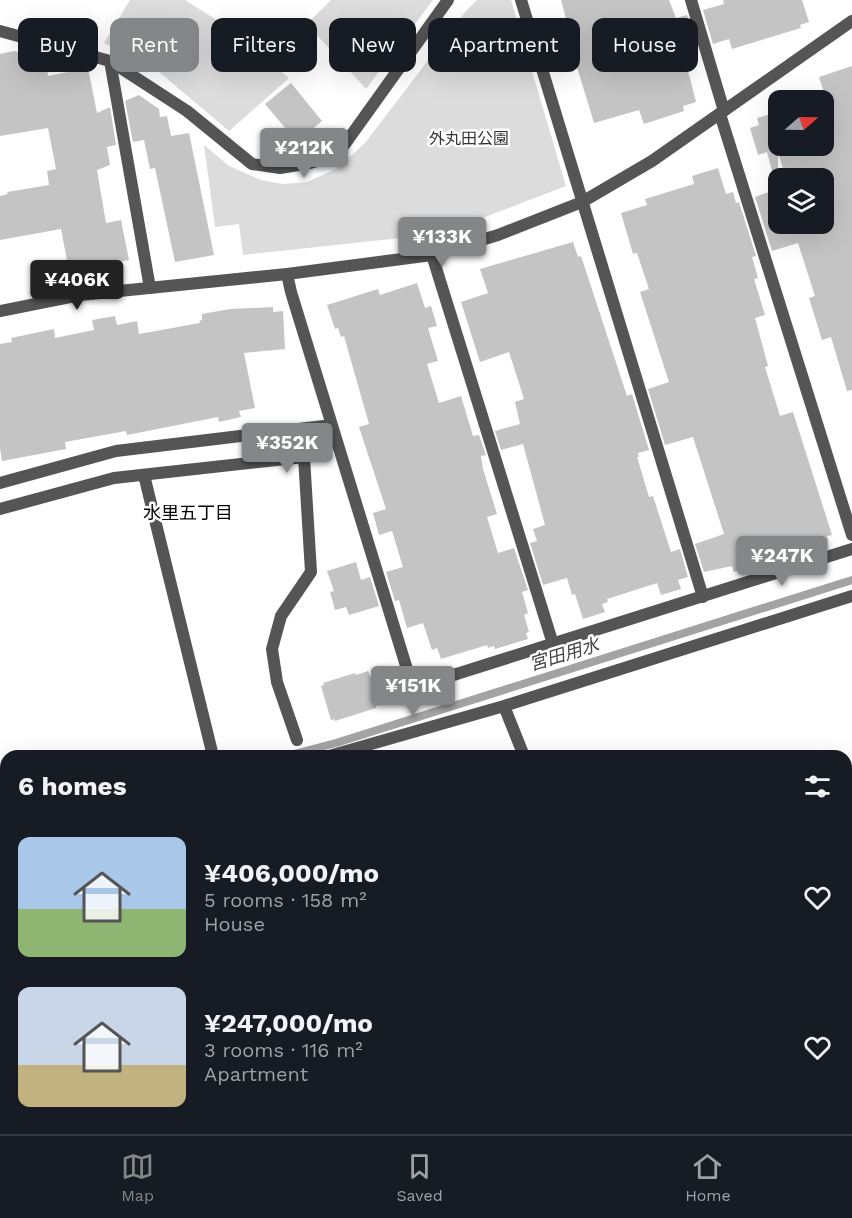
<!DOCTYPE html>
<html lang="en">
<head>
<meta charset="utf-8">
<style>
	:root { --surface:#171b24; --page:#242831; --text:#f1f3f6; --muted:#9ea1a6; --line:#363941; --accent:#858687 }
	body { margin:0; font-family:"Work Sans","Noto Sans JP",sans-serif; background:var(--page); color:var(--text); height:100vh; display:flex; flex-direction:column; font-size:22px; white-space:nowrap }
	* { box-sizing:border-box; margin:0 }
	p { font-size:20px; color:var(--muted) }
	.icon { flex:none; width:33px; height:33px; fill:none; stroke:currentColor; stroke-width:2; stroke-linecap:round; stroke-linejoin:round }
	.map { position:relative; flex:1; overflow:hidden }
	.details { position:absolute; left:0px; top:750px; width:852px; height:384px; display:flex; flex-direction:column; background:var(--surface); border-radius:18px 18px 0 0; box-shadow:0 6px 24px #0002 }
	.details>* { flex:none }
	.guide { position:absolute; left:18px; top:18px; width:816px; height:54px; display:flex; gap:12px }
	.needle { width:39px; rotate:70deg }
	.fabs { position:absolute; left:768px; top:90px; display:grid; gap:12px }
	.fabs a { display:grid; place-items:center; width:66px; height:66px; border-radius:12px; background:var(--surface); box-shadow:0 6px 24px #0002; font-size:30px }
	.price { position:absolute; translate:-50% -51px; padding:0 14px; border-radius:6px; background:var(--accent); color:#fff; font-size:20px; line-height:39px; filter:drop-shadow(0 2px 3px #0008) }
	.price::after { content:''; position:absolute; left:50%; top:36px; width:18px; height:14px; margin-left:-9px; background:inherit; clip-path:polygon(0 0,100% 0,50% 100%) }
	.price.current { background:#222; color:#fff }
	ul { padding:0; list-style:none }
	li { display:flex; align-items:center; gap:18px; height:150px; padding:0 18px }
	li span { display:grid; place-items:center; flex:none; width:168px; height:120px; border-radius:12px; color:#555 }
	li>.icon { margin-inline-start:auto }
	span .icon { width:72px; height:72px; fill:#fffc; stroke-width:1 }
	li b { font-size:26px }
	h2 { display:flex; justify-content:space-between; align-items:center; height:72px; padding:0 18px; font-size:26px }
	.tag { padding:0 21px; border-radius:12px; background:var(--surface); box-shadow:0 6px 24px #0002; font-size:21px; line-height:54px }
	.tag.current { background:var(--accent); color:#fff }
	.tabs { display:flex; justify-content:space-around; align-items:center; height:84px; border-top:2px solid var(--line); background:var(--surface); font-size:16px; color:var(--muted) }
	.tabs a { display:grid; justify-items:center; gap:3px }
	.tabs .current { color:var(--accent) }
	.map>svg:first-child { display:block }
</style>
</head>
<body>
<div class="map">
<svg width="852" height="1134" viewBox="0 0 852 1134">
	<rect width="100%" height="100%" fill="#fff"/>
	<path fill="#dcdcdc" d="M130,0H185L226,26L289,78L229,131L152,66L104,43Z
		M331,0H433L366,89L307,24Z
		M477,0H511L566,186L485,217L419,236L243,255L239,224L215,227L204,145L229,166L261,180L283,184L307,182L338,168L365,143L465,12Z"/>
	<g fill="none" stroke-linecap="round" stroke-linejoin="round">
		<path stroke="#a3a3a3" stroke-width="8" d="M286,756L336,743L852,580
			M0,832L6,831
			M846,836L852,834
			M0,1047L6,1063
			M30,1128L32,1134
			M103,1134L118,1128"/>
	</g>
	<path fill="#c4c4c4" d="M561,0H669L676,18L687,15L697,49L691,51L693,61L686,63L696,102L683,106L684,111L644,124L639,110L594,123L577,67L572,69L560,29L568,26Z
		M723,0H802L809,22L800,25L801,28L732,49L729,39L713,44L703,10L724,4Z
		M14,51L46,57L48,76L88,68L97,113L110,107L116,145L107,147L110,165L97,170L106,223L121,220L129,260L69,271L61,229L0,240V196L8,194L7,192L49,185L47,171L56,169L48,128L0,136V54Z
		M852,66V390L847,391L831,337L822,340L809,298L815,296L798,243L772,251L755,197L778,189V224H824V178H786L778,153V174L773,175L767,152L758,155L750,128L759,125L757,118L778,112V146H824V93L819,77Z
		M291,83L322,121L297,142L265,104Z
		M139,95L159,109L160,117L167,116L171,136L189,133L214,255L175,262L155,168L150,169L144,140L133,142L125,101Z
		M718,168L726,194L733,192L736,203L739,202L756,256L752,257L758,278L754,279L765,315L755,318L768,366L765,367L780,416L793,412L832,535L827,536L828,541L786,554L787,557L754,567V565L734,572L732,566L704,572L695,544L724,534L693,437L665,445L648,389L669,382L640,292L649,289L637,253L633,254L621,213L647,205L645,199L694,184L692,176Z
		M573,242L578,257L581,256L627,396L632,394L649,450L638,453L639,457H637L649,497L653,496L671,552L680,549L688,577L678,580L681,589L661,595L657,583L607,599L608,602L602,604L605,612L583,619L575,594L572,595L567,578L543,585L530,543L537,541L533,529L545,525L523,444L501,450L495,431L520,424L515,402L524,399L509,352L480,362L461,302L488,293L480,269Z
		M417,283L425,308L431,306L437,326L428,328L438,361L427,364L439,403L461,396L473,436L479,435L486,455L481,456L483,469L497,514L487,517L498,553L514,548L528,590L522,592L528,613L524,615L529,632L526,633L528,639L495,649L494,646L488,648L487,645L441,659L437,648L432,650L423,623L407,628L399,600L395,601L386,572L403,567L392,531L379,535L373,513L386,509L359,427L369,424L344,336L341,337L338,328L335,329L327,305L378,289L380,295Z
		M273,307V312L283,311L285,349L244,353L255,408L239,411L241,417L219,422L218,417L127,435L126,431L65,442L66,449L2,461L0,448V344L12,342L11,338L54,329L55,338L94,330L92,320L115,316L117,325L137,321L139,334L200,323L199,321L202,320V314L230,309Z
		M356,562L361,580L370,577L379,606L349,615L346,607L335,610L330,592L334,591L327,571Z
		M368,671L373,683L393,677L400,698L376,706V708L335,721L334,719L331,720L321,686L324,685L323,683L355,673L356,675Z"/>
	<g fill="none" stroke-linecap="round" stroke-linejoin="round">
		<path stroke="#555" stroke-width="12" d="M521,0L703,597
			M691,0L724,111
			M0,31L110,61L187,111L252,164L280,168L310,163L337,155L448,0
			M110,61L150,288
			M720,114L852,535
			M432,255L553,644
			M287,274L291,292L411,682L428,683L852,549
			M144,475L213,756
			M0,483L116,451L332,425
			M0,509L114,478L304,457L311,572L281,616L272,649L277,682L297,740
			M504,706L524,756
			M329,756L504,706L852,596
			M0,850L6,848
			M846,852L852,850
			M0,989L6,1005
			M51,1128L53,1134
			M673,1128L676,1134
			M147,1134L162,1128"/>
		<path stroke="#555" stroke-width="12" d="M0,311L80,295L287,274L432,255L498,235L582,202L652,161L852,21"/>
	</g>
	<g text-anchor="middle" dominant-baseline="central" stroke-width="5" stroke-linejoin="round" paint-order="stroke">
		<g font-size="16" fill="#333" stroke="#fff">
			<text x="469" y="138">外丸田公園</text>
		</g>
		<g font-size="18" fill="#000" stroke="#fff">
			<text x="188" y="512">水里五丁目</text>
		</g>
		<g font-size="18" font-style="italic" fill="#444" stroke="#fff">
			<text transform="translate(564 654) rotate(-17)">宮田用水</text>
		</g>
	</g>
</svg>
<div class="fabs">
<a><svg class="needle" viewBox="-14 -14 28 28"><path d="M0-13l5 13h-10z" fill="#e53935"/><path d="M0 13l5-13h-10z" fill="#9ea1a6"/></svg></a>
<a><svg class="icon" aria-label="layers" viewBox="0 0 24 24"><path d="M12 4l9 5-9 5-9-5zM3 14l9 5 9-5"/></svg></a>
</div>
<b class="price" style="left:304px;top:179px">¥212K</b>
<b class="price" style="left:442px;top:268px">¥133K</b>
<b class="price current" style="left:77px;top:311px">¥406K</b>
<b class="price" style="left:287px;top:474px">¥352K</b>
<b class="price" style="left:782px;top:587px">¥247K</b>
<b class="price" style="left:413px;top:717px">¥151K</b>
<div class="guide">
<a class="tag">Buy</a>
<a class="tag current">Rent</a>
<a class="tag">Filters</a>
<a class="tag">New</a>
<a class="tag">Apartment</a>
<a class="tag">House</a>
</div>
<section class="details">
<h2>6 homes<svg class="icon" aria-label="filters" viewBox="0 0 24 24"><path d="M4 7h16M4 17h16"/><circle cx="9" cy="7" r="2"/><circle cx="15" cy="17" r="2"/></svg></h2>
<ul>
<li><span style="background:linear-gradient(#a9c7e8 60%,#8fb573 0)"><svg class="icon" aria-label="home" viewBox="0 0 24 24"><path d="M3 11l9-7 9 7M6 9v11h12V9"/></svg></span><div><b>¥406,000/mo</b><p>5 rooms · 158 m²</p><p>House</p></div><svg class="icon" aria-label="heart" viewBox="0 0 24 24"><path d="M12 20l-8-8c-3-5 5-10 8-4 3-6 11-1 8 4z"/></svg></li>
<li><span style="background:linear-gradient(#c9d6e8 65%,#c2b280 0)"><svg class="icon" aria-label="home" viewBox="0 0 24 24"><path d="M3 11l9-7 9 7M6 9v11h12V9"/></svg></span><div><b>¥247,000/mo</b><p>3 rooms · 116 m²</p><p>Apartment</p></div><svg class="icon" aria-label="heart" viewBox="0 0 24 24"><path d="M12 20l-8-8c-3-5 5-10 8-4 3-6 11-1 8 4z"/></svg></li>
</ul>
</section>
</div>
<nav class="tabs">
<a class="current"><svg class="icon" aria-label="map" viewBox="0 0 24 24"><path d="M3 6l6-2 6 2 6-2v14l-6 2-6-2-6 2zM9 4v14M15 6v14"/></svg>Map</a>
<a><svg class="icon" aria-label="saved" viewBox="0 0 24 24"><path d="M7 4h10v16l-5-4-5 4z"/></svg>Saved</a>
<a><svg class="icon" aria-label="home" viewBox="0 0 24 24"><path d="M3 11l9-7 9 7M6 9v11h12V9"/></svg>Home</a>
</nav>
</body>
</html>
